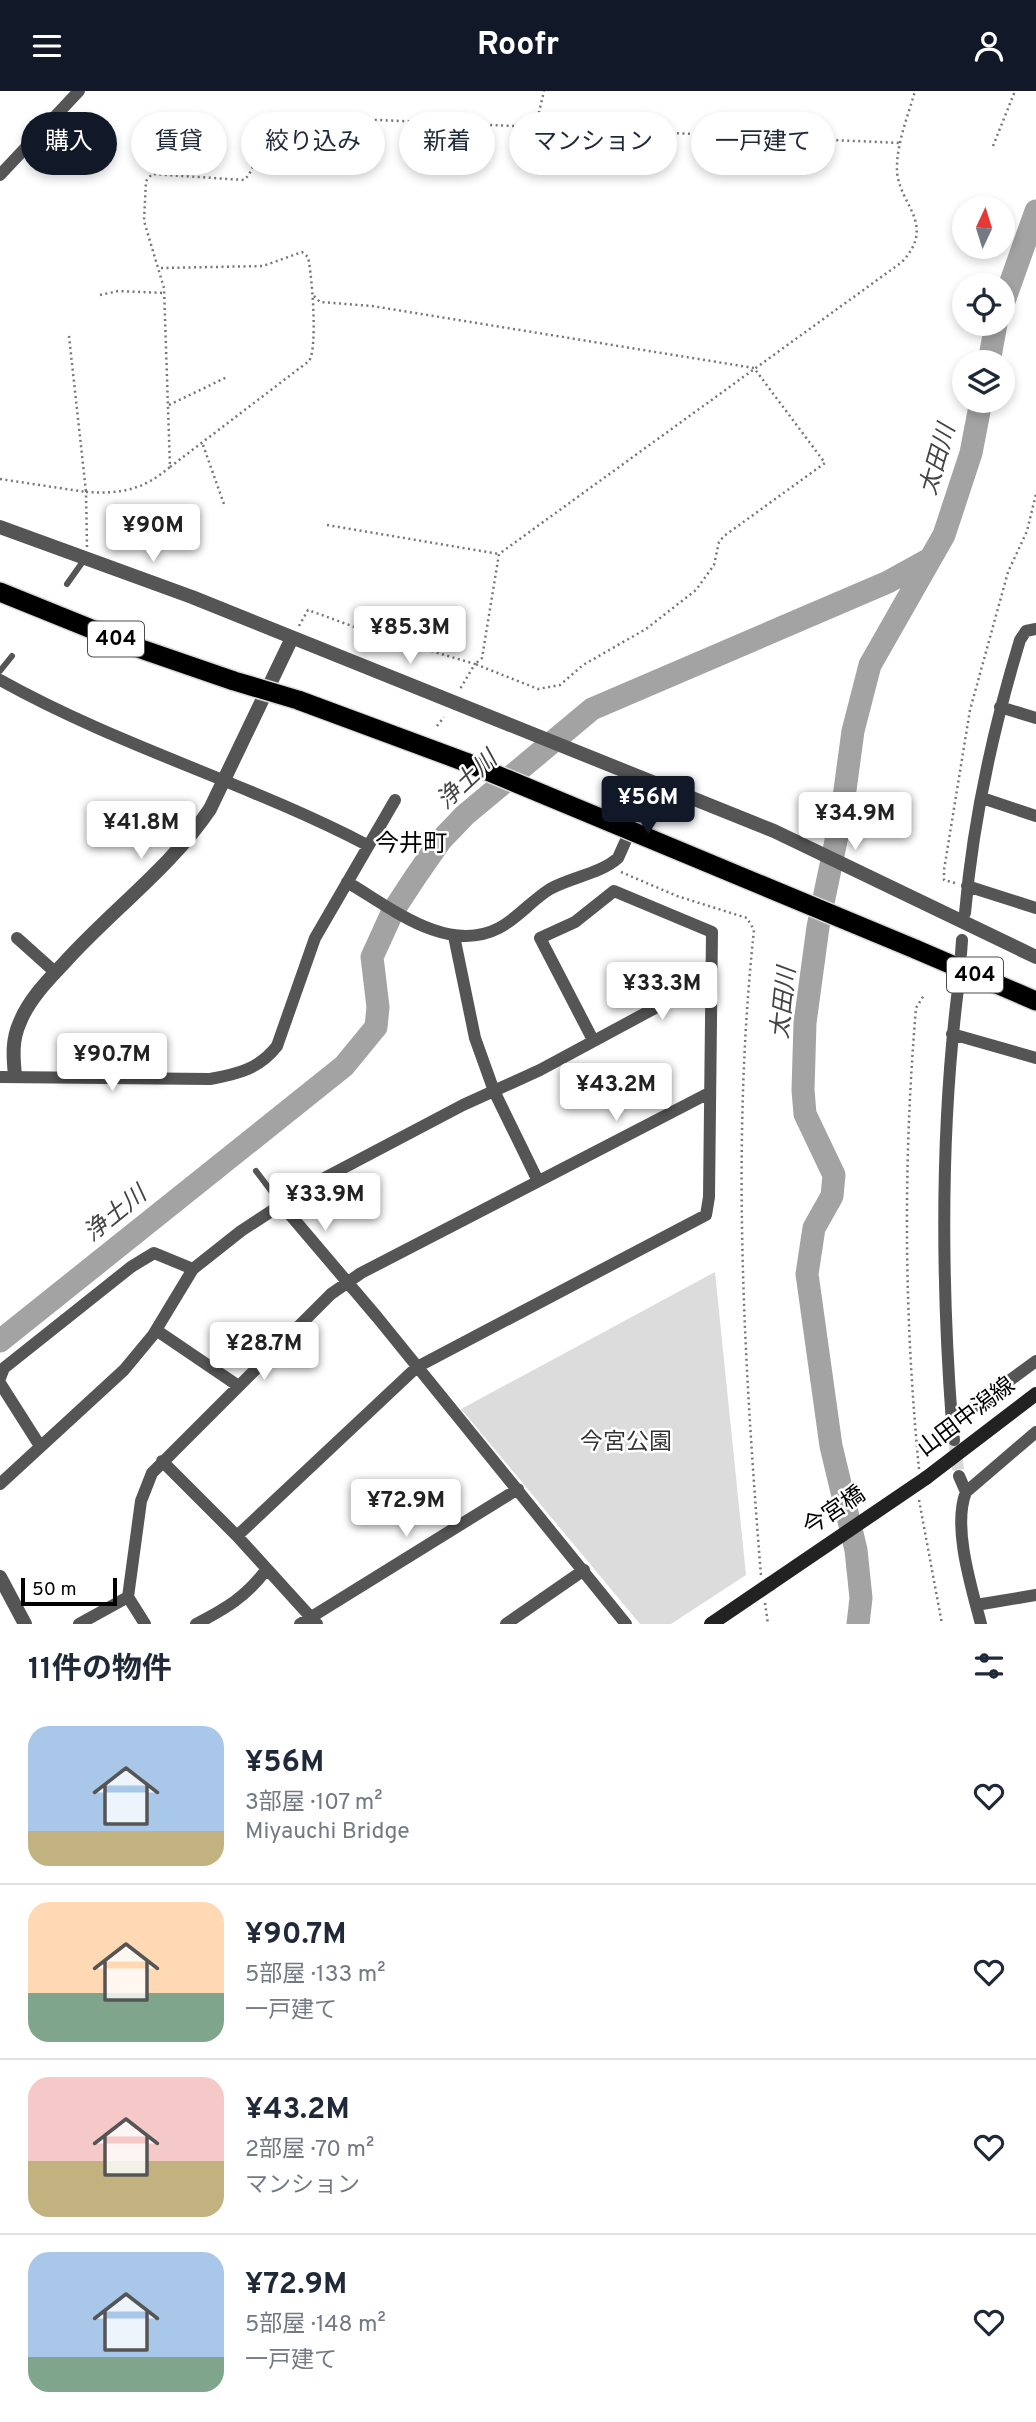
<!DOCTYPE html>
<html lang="ja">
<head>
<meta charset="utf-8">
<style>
	:root { --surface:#fff; --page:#f2f2f3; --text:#1f2937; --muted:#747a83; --line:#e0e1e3; --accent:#111827 }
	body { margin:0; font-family:Overpass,"Noto Sans JP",sans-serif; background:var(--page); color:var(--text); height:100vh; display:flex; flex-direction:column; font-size:26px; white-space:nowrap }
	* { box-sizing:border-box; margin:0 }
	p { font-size:23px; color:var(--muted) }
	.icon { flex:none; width:38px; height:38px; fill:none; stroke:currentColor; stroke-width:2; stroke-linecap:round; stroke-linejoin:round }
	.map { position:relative; height:1533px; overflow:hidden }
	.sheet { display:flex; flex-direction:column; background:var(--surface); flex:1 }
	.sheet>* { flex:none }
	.guide { position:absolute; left:21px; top:21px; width:994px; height:63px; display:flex; gap:14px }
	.needle { width:46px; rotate:4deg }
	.buttons { position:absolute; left:952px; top:105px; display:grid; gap:14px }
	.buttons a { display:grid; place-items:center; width:63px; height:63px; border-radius:50%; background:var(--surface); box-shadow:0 4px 10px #0003; font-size:35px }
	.scale { position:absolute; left:21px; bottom:18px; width:96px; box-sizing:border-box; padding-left:7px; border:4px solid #000; border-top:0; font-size:19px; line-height:24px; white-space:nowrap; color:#000; -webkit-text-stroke:5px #fff; paint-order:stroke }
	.price { position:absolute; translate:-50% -60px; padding:0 16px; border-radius:7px; background:#fff; color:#222; font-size:23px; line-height:46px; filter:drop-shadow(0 2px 4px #0008) }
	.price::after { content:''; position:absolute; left:50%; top:42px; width:21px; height:16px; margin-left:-10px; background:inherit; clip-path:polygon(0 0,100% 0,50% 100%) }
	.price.selected { background:var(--accent); color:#fff }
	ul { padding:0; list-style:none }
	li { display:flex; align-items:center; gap:21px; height:175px; padding:0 28px }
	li+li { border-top:2px solid var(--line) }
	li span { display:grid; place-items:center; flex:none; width:196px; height:140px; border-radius:21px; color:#555 }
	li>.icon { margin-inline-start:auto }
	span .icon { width:84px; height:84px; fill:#fffc; stroke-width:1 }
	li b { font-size:30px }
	h2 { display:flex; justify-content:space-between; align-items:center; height:84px; padding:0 28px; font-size:30px }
	.tag { padding:0 24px; border-radius:32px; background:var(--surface); box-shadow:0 4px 10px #0003; font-size:24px; line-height:63px }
	.tag.selected { background:var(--accent); color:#fff }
	header { display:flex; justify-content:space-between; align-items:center; height:91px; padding:0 28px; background:var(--accent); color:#fff; font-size:32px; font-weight:700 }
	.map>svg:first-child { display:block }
</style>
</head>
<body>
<header><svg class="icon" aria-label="menu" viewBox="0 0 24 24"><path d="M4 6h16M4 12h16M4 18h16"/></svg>Roofr<svg class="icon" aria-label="person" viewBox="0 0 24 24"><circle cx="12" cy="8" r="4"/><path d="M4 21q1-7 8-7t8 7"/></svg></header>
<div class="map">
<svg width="1036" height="1533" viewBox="0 0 1036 1533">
	<rect width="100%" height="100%" fill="#fff"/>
	<path fill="#dcdcdc" d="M715,1181L746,1484L671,1533H640L461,1318Z"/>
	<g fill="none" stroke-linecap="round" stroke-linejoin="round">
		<path stroke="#a3a3a3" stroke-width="23" d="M1003,213L1036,120
			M989,271L996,233
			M0,1250L344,975L376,936L378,916L372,866L393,820L416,785L441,749L465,724L592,618L888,491L926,470
			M858,1533L861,1507L856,1459L831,1355L807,1183L814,1137L832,1105L834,1084L805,1023L803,999L805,932L818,836L842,721L853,640L870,574L944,444L971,362L981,310"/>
		<path stroke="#d9d9d9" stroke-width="12" stroke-dasharray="12 6" stroke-linecap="butt" d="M954,1349L959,1385"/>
		<defs>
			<path id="trunk" d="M0,501L141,558L234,590
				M298,609L468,672
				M915,858L1036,910"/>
		</defs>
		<use href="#trunk" stroke="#dbdbdb" stroke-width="22"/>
		<path stroke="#777" stroke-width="2.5" stroke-dasharray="2 3.5" stroke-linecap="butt" d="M535,38L544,0
			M993,55L1015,0
			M161,177L263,175L302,161L308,166C312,184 318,257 309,270L170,376
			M100,204L118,200L164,202
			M314,205L320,211L372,215L754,277L825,372L724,445L719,451L714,474L696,499L646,538L583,574L560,594L538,598L475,573L482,567L499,463L902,171C937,133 899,114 897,80C896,54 908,25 915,0
			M169,314L227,286
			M203,354L225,416
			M0,388L86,401L69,245
			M327,434L499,463
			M87,456L86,401C121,403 143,399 170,376L164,197L144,130L146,90L152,83L244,89C259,75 253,55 265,40C285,31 309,43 330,38L332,27L901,52
			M299,535L308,519L374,543L475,573L460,598
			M437,635L444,626
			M621,781L677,805L747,827L754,839C731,1054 744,1270 761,1485
			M955,792L944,789V779L970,619L1008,481L1027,440L1036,403
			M919,1378C904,1224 903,1071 916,917L924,904
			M919,1409L942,1533
			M765,1512L768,1533"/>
		<path stroke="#555" stroke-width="6" d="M67,493L84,469
			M0,580L12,565
			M256,1080L281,1113"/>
		<path stroke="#555" stroke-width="12" d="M0,84L79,0
			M0,589C118,655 248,692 367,754
			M1000,616L1036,627
			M982,707L1036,725
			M347,791C390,816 447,864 499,837C518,827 532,809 550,798C571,786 600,783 618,767L652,691
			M967,795L1036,817
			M965,822C973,729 993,638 1020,549L1026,540L1036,538
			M454,845L475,947L494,1000L538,1090
			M17,847L55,881
			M961,863L962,849
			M952,943L1036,967
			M0,986L210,988C238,983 259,978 277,955L315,847L395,709
			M281,1113L377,1226L626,1533
			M156,1239L237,1294
			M0,1287L4,1277L131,1176L154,1162L193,1178
			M0,1292L40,1355
			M952,1332C941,1185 940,1036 959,890
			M954,1349L952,1332L1036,1270
			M162,1370L237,1445L317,1533
			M959,1385L966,1401
			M0,1393L124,1279L153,1244L193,1178L241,1140L313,1093L463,1014L540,979L696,895L710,882
			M237,1445L417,1276L706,1124L709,1106L712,841L614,800L575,831L540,847L593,949
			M128,1506L145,1533
			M976,1514L1036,1504
			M79,1533L128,1506L141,1410L152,1382L331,1203L361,1182L709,1002
			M196,1533C225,1518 246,1506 266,1479
			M300,1533L518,1398
			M506,1533L584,1479
			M981,1533C972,1498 952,1436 966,1401L1036,1341"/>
		<path stroke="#555" stroke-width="14" d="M0,436L192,506L774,740L1036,866
			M15,984C13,965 12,948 20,931C29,908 49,888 65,871C112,819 171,776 210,718L292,547
			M0,1486L25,1533"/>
		<path stroke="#222" stroke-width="14" d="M926,1387L1036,1303
			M711,1533L770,1493"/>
		<use href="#trunk" stroke="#000" stroke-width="19"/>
		<defs>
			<path id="trunk-bridge" d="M234,590L298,609
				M468,672L915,858"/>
		</defs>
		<use href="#trunk-bridge" stroke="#dbdbdb" stroke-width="22" stroke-linecap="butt"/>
		<path stroke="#222" stroke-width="14" d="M770,1493L926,1387"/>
		<use href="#trunk-bridge" stroke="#000" stroke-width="19"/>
	</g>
	<g text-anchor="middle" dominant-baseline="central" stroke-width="5" stroke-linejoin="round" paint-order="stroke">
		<g fill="#fff" stroke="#4c4c4c" stroke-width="2">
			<rect x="88" y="530.5" width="56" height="35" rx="5"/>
			<rect x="947" y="866.5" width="56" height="35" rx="5"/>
		</g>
		<g font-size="21" font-weight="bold" fill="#000">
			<text x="116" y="548">404</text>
			<text x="975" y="884">404</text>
		</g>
		<g font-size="23" fill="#000" stroke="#fff">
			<text transform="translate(967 1327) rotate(-37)">山田中潟線</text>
			<text transform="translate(835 1421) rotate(-34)">今宮橋</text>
		</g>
		<g font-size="23" fill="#333" stroke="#fff">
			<text x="626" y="1352">今宮公園</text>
		</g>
		<g font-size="24" font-style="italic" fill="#444" stroke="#fff">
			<text transform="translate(939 369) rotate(-74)">太田川</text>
			<text transform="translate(468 690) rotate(-43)">浄土川</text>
			<text transform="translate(785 912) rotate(-84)">太田川</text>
			<text transform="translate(116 1124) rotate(-39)">浄土川</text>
		</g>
		<g font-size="24" fill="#000" stroke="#fff">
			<text x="411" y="754">今井町</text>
		</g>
	</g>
</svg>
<div class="buttons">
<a><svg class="needle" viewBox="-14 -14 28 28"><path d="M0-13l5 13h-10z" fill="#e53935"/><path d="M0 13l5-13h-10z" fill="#747a83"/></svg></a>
<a><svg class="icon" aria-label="locate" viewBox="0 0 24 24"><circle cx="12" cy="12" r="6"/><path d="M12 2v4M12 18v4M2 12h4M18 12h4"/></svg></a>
<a><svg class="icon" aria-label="layers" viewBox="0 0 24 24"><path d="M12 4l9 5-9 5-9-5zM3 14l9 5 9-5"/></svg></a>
</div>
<div class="scale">50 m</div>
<b class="price" style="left:153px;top:473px">¥90M</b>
<b class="price" style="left:410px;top:575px">¥85.3M</b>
<b class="price selected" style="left:648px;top:745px">¥56M</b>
<b class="price" style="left:855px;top:761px">¥34.9M</b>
<b class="price" style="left:141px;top:770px">¥41.8M</b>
<b class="price" style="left:662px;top:931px">¥33.3M</b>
<b class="price" style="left:112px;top:1002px">¥90.7M</b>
<b class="price" style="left:616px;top:1032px">¥43.2M</b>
<b class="price" style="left:325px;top:1142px">¥33.9M</b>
<b class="price" style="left:264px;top:1291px">¥28.7M</b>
<b class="price" style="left:406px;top:1448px">¥72.9M</b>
<div class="guide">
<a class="tag selected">購入</a>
<a class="tag">賃貸</a>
<a class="tag">絞り込み</a>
<a class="tag">新着</a>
<a class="tag">マンション</a>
<a class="tag">一戸建て</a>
</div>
</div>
<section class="sheet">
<h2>11件の物件<svg class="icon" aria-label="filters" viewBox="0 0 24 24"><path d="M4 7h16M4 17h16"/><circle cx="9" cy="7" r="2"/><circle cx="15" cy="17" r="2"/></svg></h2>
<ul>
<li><span style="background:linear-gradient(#a9c7e8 75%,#c2b280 0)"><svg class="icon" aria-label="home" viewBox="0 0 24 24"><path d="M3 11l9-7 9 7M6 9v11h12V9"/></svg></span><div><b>¥56M</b><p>3部屋 · 107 m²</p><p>Miyauchi Bridge</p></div><svg class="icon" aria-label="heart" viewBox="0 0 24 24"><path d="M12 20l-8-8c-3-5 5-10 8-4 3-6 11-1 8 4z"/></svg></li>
<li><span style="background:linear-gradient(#ffd9b3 65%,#7fa58c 0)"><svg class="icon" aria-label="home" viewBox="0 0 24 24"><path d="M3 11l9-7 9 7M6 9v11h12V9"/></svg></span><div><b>¥90.7M</b><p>5部屋 · 133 m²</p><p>一戸建て</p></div><svg class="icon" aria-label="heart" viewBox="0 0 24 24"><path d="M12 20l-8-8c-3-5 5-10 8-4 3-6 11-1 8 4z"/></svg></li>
<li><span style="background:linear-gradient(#f6c9c9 60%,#c2b280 0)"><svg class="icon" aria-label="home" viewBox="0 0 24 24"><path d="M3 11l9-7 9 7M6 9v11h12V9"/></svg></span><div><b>¥43.2M</b><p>2部屋 · 70 m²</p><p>マンション</p></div><svg class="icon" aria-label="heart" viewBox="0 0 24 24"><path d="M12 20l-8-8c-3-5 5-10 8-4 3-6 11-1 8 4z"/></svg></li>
<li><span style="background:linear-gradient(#a9c7e8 75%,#7fa58c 0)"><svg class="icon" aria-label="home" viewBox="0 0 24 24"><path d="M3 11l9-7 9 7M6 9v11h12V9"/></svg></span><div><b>¥72.9M</b><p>5部屋 · 148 m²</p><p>一戸建て</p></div><svg class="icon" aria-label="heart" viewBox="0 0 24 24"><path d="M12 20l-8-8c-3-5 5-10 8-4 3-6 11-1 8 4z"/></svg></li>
</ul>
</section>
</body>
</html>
